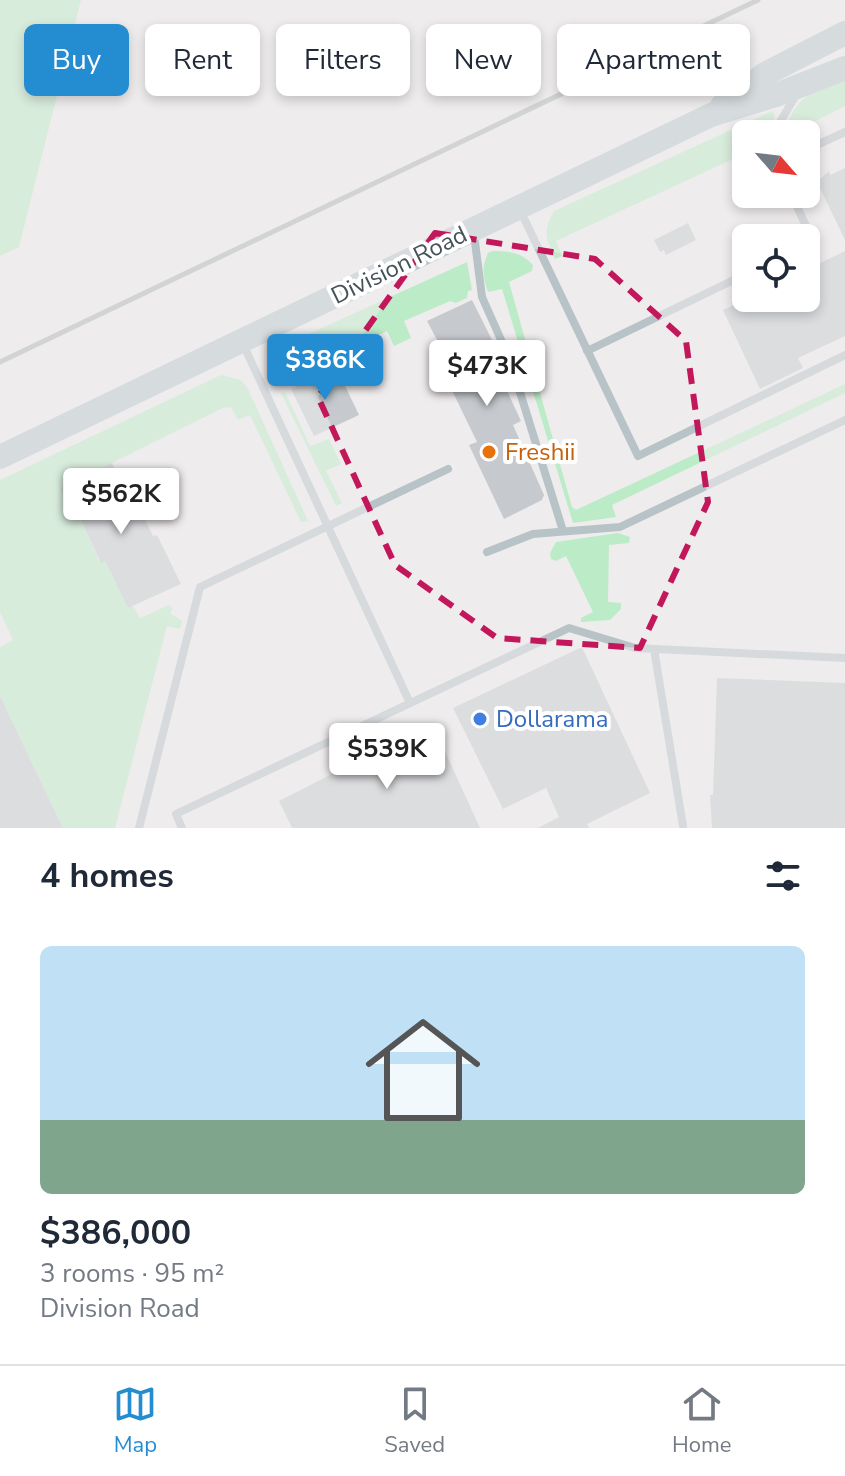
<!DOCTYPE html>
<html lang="en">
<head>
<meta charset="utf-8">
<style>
	:root { --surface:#fff; --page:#f6f6f7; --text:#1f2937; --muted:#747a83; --line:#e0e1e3; --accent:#248cd1 }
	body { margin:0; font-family:"Nunito Sans",sans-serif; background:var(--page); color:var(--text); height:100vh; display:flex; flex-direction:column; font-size:30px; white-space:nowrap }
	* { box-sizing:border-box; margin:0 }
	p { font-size:26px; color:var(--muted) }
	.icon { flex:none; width:44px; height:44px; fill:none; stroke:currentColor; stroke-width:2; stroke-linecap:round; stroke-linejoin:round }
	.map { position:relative; height:828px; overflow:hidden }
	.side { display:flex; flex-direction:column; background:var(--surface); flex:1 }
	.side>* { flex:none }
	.guide { position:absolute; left:24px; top:24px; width:798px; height:72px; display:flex; gap:16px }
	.needle { width:52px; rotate:118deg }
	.buttons { position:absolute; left:732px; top:120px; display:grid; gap:16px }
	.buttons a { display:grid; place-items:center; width:88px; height:88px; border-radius:12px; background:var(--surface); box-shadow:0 4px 12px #0003; font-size:40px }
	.price { position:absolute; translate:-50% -68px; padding:0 18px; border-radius:8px; background:#fff; color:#222; font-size:26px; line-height:52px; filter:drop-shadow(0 2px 4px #0008) }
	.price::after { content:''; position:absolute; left:50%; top:48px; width:24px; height:18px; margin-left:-12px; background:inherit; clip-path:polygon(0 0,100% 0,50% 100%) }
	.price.active { background:var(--accent); color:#fff }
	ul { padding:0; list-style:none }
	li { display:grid; align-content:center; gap:16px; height:424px; padding:0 40px }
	li span { display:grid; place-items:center; height:248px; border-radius:12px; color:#555 }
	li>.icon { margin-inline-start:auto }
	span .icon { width:144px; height:144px; fill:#fffc; stroke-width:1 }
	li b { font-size:34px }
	h2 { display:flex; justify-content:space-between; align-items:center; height:96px; padding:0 40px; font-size:34px }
	.chip { padding:0 28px; border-radius:12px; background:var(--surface); box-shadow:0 4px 12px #0003; font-size:28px; line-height:72px }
	.chip.active { background:var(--accent); color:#fff }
	.menu { display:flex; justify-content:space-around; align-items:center; height:112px; border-top:2px solid var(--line); background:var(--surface); font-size:22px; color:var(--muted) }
	.menu a { display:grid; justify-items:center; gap:4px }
	.menu .active { color:var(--accent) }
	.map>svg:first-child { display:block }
</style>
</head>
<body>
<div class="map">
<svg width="845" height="828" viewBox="0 0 845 828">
	<rect width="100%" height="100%" fill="#efeced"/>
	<path fill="#bcebc7" d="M0,0H81L19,247L0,256Z
		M845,77V106L790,134H784C797,94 809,94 845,77Z
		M772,111L775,116L769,134H746V153L556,241L562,256L555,259C546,237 542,233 554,211Z
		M492,251C509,251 521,252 533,265L532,271L509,282L572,507L576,510L845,384V393L612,505L616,517L573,523L502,289L488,292C483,277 481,268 488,253Z
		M467,262L472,290L468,291L467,298L456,303L450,301L404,321L411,338L394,346L387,331L284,379L282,374L272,375V359L280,347Z
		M221,375L241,380L248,389L308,521L301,522L250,415L238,420L231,407L223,408L61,488L72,512L76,510L100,562L105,561L128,607L133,606L140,618L169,605L173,608L170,613L182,621L180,629L167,626L115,828H63L0,696V647L13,640L0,612V480Z
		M285,392L310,446L329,439L341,464L326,471L342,503L336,506L281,393Z
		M618,533L630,537L629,543L609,545L608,602L621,603V609L610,620L581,622V618L593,612L566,556L556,561L551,559L550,553L556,542Z"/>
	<path fill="#c6cace" d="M845,168V240L817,182L829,171L830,175Z
		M688,223L696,240L666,255L664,250L660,252L654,240Z
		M845,251V336L798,358L803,368L760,389L723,310L749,298H806V270Z
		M472,300L499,354L492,358L521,421L513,425L544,495L542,500L504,519L469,445L477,442L446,378L455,374L427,321Z
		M337,369L359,415L314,436L291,389Z
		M112,463L123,487L128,485L153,536L157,535L181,584L128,608L105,561L101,563L76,510L72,512L60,488Z
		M582,647L650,793L587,824L589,828H538L559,817L546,788L503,809L453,708Z
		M717,678L845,683V828H712L710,795H713Z
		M0,696L63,828H0Z
		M432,723L480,828H292L279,801Z"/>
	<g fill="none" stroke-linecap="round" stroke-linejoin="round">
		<path stroke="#b8c3c8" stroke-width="8" d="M779,134L780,122L796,95
			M806,150L845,132
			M791,194L807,228L801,238
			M520,210L638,456L845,355
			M474,234L482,297L510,360L563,531
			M242,342L410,703
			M587,351L746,274
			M487,552L533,534L620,527L845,420
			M654,649L683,826
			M139,828L200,587L448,469
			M182,828L176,814L569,628L635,648L845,658"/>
		<path stroke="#b9c6cd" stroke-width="24" d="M722,106L765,74L845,33
			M0,457L711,115L776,95L845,68"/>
		<path stroke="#afb3b6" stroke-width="5" d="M0,362L758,0"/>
	</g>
	<path d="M0 0H845V828H0ZM435,233L595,259L686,341L708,502L640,648L497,638L395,565L318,397Z" fill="#efeced" fill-opacity=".55" fill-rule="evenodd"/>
	<path fill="none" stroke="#c2185b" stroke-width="6" stroke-dasharray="16 10" stroke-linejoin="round" d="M435,233L595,259L686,341L708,502L640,648L497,638L395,565L318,397Z"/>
	<circle fill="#e8710a" stroke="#fff" stroke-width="3" cx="489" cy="452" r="8"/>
	<circle fill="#3f7fe0" stroke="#fff" stroke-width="3" cx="480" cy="719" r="8"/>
	<g text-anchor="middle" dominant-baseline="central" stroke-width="8" stroke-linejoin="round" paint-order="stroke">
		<g font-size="24" fill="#465358" stroke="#fff">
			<text transform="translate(399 265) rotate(-26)">Division Road</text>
		</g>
		<g font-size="24" fill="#c56008" stroke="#fff" text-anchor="start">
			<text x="505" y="452">Freshii</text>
		</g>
		<g font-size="24" fill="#366cbe" stroke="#fff" text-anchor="start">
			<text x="496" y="719">Dollarama</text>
		</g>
	</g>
</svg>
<div class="buttons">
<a><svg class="needle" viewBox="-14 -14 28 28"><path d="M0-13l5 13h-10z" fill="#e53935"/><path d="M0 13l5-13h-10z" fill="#747a83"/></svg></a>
<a><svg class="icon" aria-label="locate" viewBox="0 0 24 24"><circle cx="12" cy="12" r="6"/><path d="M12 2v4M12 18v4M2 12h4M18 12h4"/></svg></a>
</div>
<b class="price active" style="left:325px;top:402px">$386K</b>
<b class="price" style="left:487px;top:408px">$473K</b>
<b class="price" style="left:121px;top:536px">$562K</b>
<b class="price" style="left:387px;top:791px">$539K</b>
<div class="guide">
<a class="chip active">Buy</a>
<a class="chip">Rent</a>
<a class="chip">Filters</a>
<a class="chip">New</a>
<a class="chip">Apartment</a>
</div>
</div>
<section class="side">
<h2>4 homes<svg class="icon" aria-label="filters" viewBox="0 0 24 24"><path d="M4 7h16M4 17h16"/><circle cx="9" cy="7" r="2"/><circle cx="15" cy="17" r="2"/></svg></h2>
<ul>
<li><span style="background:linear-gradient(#bfe0f5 70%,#7fa58c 0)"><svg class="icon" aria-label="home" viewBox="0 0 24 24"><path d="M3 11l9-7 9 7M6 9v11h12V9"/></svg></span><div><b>$386,000</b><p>3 rooms · 95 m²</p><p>Division Road</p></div></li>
</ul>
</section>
<nav class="menu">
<a class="active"><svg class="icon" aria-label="map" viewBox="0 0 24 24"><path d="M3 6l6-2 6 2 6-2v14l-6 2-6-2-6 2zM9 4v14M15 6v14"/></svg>Map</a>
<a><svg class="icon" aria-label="saved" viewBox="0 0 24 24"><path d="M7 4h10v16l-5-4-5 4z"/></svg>Saved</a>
<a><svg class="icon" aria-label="home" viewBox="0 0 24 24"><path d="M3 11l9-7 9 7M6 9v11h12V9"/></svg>Home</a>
</nav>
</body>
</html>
